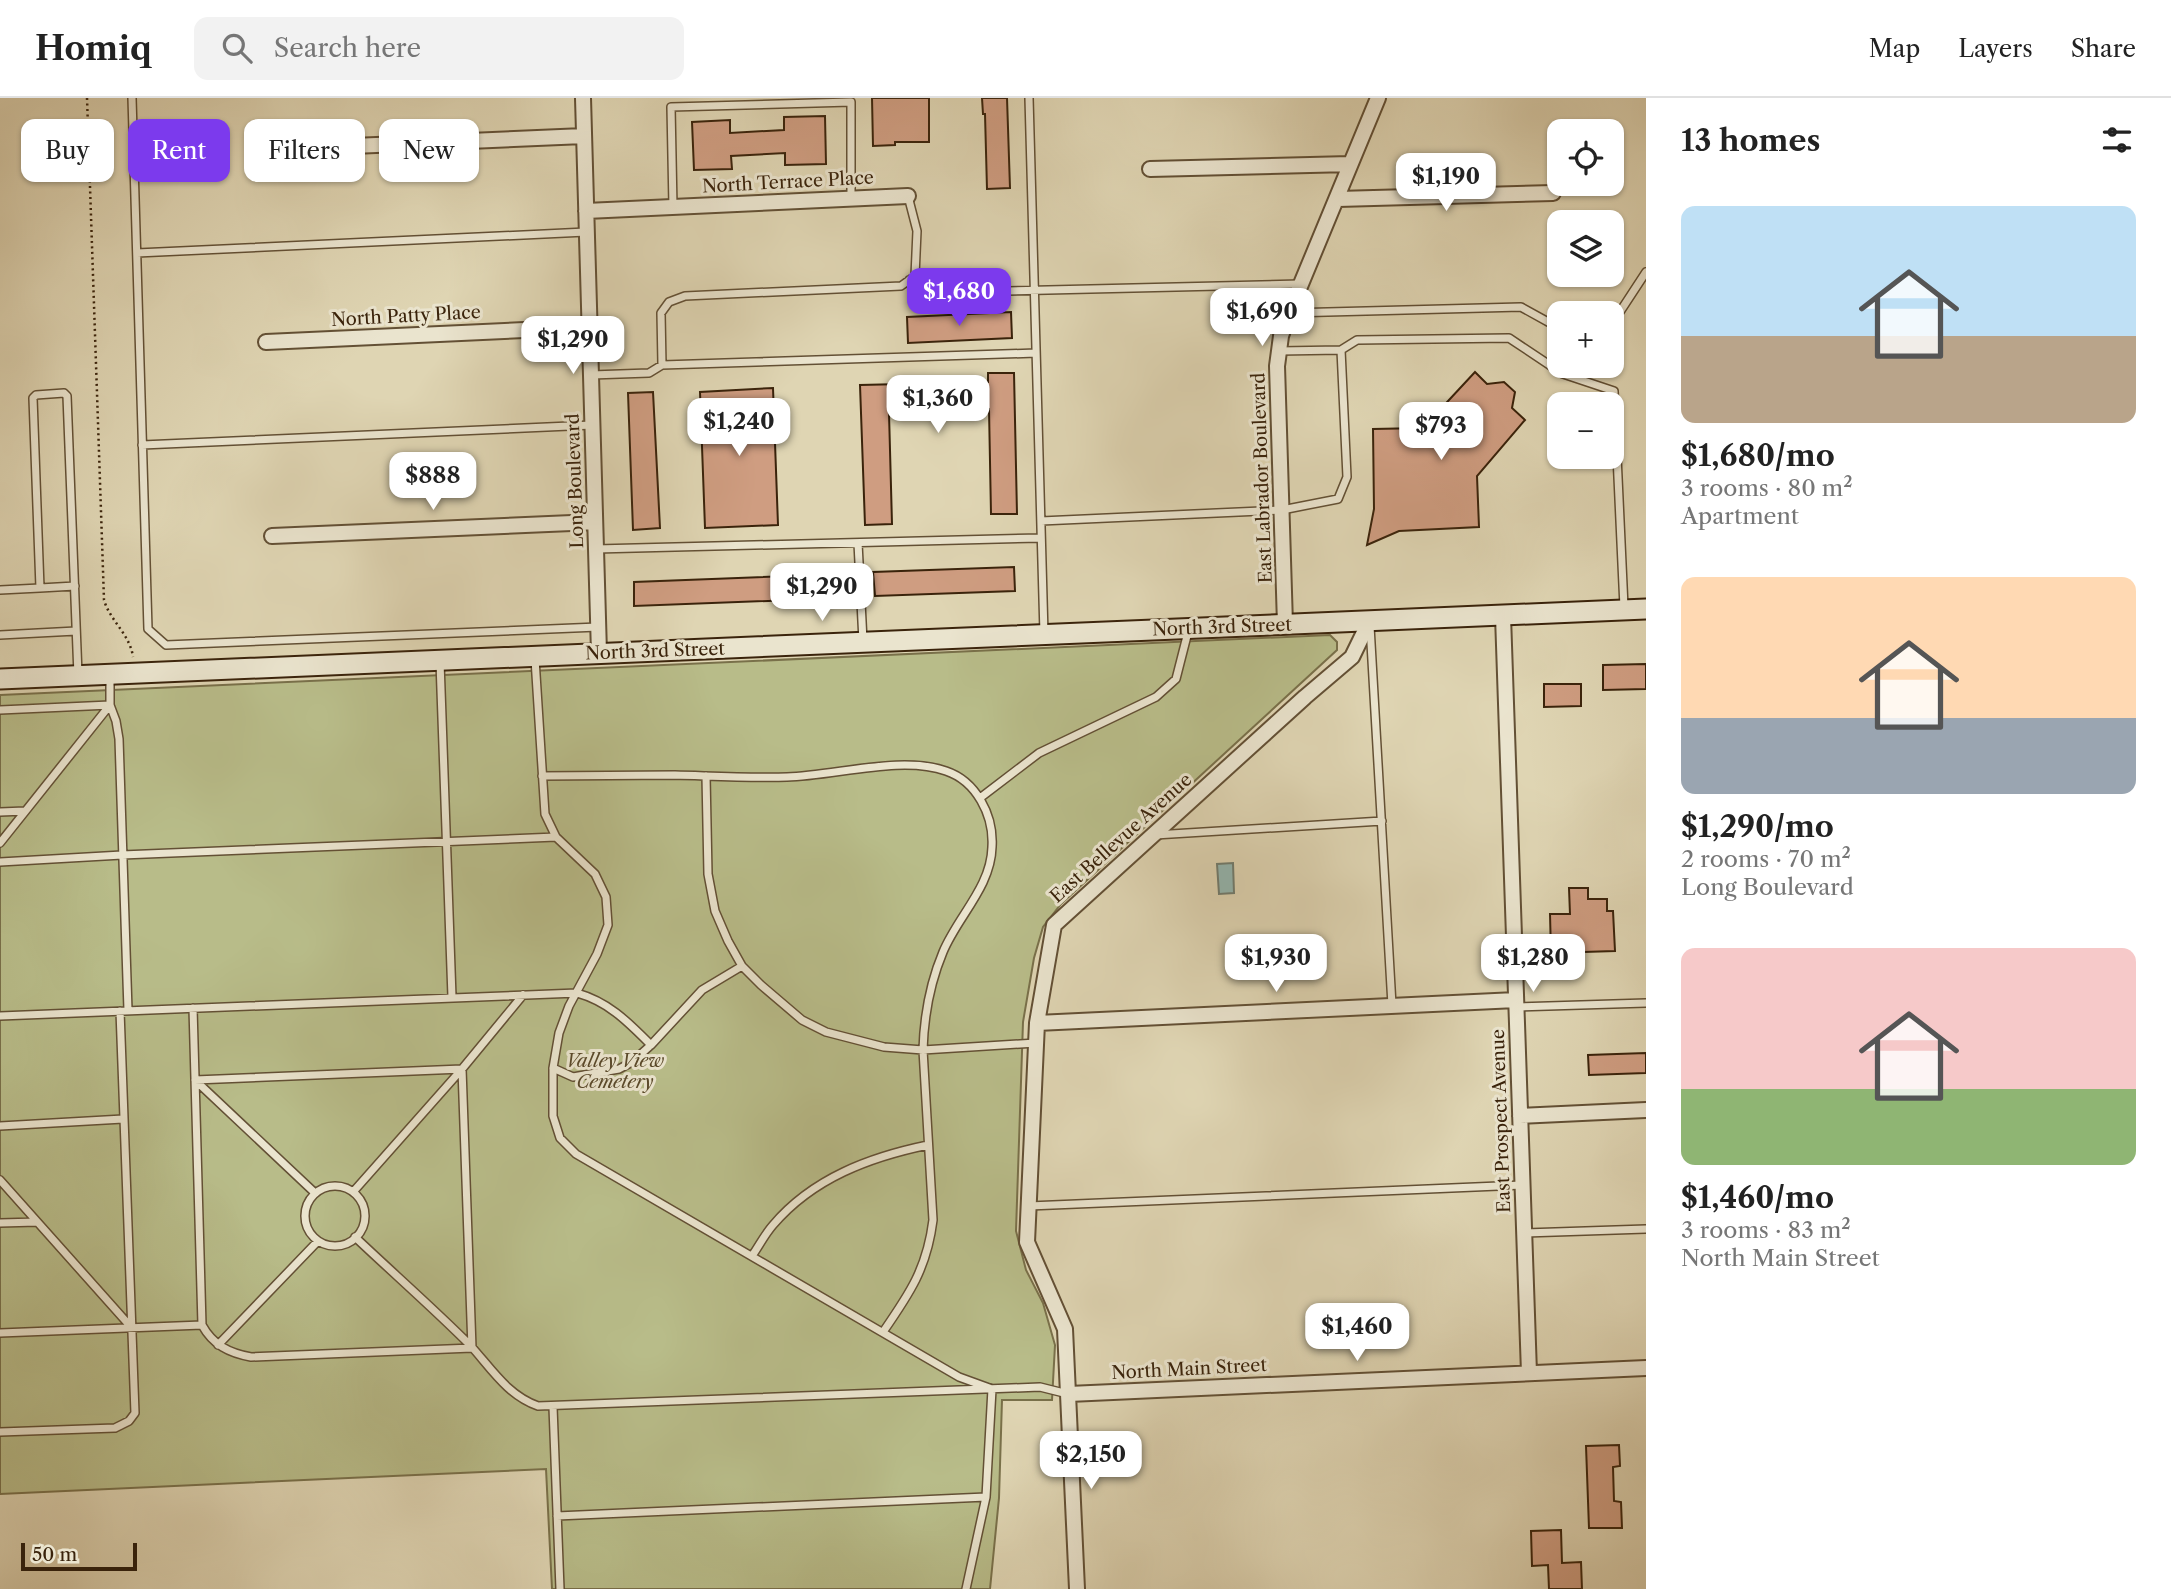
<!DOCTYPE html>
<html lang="en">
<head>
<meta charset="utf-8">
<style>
	:root { --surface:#fff; --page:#f2f2f2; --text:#222; --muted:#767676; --line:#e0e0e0; --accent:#7c3aed }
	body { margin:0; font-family:"Libre Caslon Text",serif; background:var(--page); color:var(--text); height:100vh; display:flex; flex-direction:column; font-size:26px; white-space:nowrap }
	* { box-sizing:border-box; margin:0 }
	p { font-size:23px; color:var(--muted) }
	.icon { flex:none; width:38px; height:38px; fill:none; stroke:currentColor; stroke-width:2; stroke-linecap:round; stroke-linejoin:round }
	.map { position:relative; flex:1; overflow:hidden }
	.details { display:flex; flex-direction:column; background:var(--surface); width:525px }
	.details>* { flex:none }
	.hud { position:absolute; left:21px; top:21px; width:665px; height:63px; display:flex; gap:14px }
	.fabs { position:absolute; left:1547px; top:21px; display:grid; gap:14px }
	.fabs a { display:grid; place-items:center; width:77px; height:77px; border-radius:14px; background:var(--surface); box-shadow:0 2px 5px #0004; font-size:35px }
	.scale { position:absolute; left:21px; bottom:18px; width:116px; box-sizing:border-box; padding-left:7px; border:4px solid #3a230b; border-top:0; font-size:19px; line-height:24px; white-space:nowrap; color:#3a230b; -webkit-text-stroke:5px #eae4ce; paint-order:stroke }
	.price { position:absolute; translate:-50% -60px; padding:0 16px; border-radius:14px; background:#fff; color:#222; font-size:23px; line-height:46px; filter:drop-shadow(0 2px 4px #0008) }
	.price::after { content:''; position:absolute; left:50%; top:42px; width:21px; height:16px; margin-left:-10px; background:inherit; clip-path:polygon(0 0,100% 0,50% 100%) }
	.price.selected { background:var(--accent); color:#fff }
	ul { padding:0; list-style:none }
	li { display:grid; align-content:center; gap:14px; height:371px; padding:0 35px }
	li span { display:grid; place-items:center; height:217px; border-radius:14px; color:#555 }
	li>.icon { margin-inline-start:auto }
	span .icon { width:126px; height:126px; fill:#fffc; stroke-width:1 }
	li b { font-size:30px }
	h2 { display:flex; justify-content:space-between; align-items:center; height:84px; padding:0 35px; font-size:30px }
	.tag { padding:0 24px; border-radius:14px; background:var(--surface); box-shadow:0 2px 5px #0004; font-size:24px; line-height:63px }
	.tag.selected { background:var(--accent); color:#fff }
	header { display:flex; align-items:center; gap:42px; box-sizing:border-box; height:98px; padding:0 35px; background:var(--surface); border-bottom:2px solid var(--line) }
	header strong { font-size:33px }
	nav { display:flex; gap:38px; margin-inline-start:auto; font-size:24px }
	.search { width:490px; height:63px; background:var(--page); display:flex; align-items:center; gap:18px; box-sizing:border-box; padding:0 24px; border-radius:14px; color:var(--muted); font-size:26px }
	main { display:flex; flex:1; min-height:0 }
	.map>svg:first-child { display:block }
</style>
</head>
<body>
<header>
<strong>Homiq</strong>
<div class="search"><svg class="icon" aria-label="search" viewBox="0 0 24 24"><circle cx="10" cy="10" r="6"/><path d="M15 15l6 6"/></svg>Search here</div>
<nav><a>Map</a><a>Layers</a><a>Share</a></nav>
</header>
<main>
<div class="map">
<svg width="1646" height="1491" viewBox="0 0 1646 1491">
	<rect width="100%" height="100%" fill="#dfd5b3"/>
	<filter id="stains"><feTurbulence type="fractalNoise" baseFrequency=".00286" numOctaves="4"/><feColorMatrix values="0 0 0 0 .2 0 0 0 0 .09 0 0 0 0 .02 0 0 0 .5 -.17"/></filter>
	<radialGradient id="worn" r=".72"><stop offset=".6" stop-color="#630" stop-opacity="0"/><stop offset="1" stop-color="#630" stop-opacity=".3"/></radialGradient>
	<path fill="#b8bc89" stroke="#79704a" stroke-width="2" d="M1330,537L1337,544V552L1061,806L1043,829L1034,860L1023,924L1016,1133L1026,1172L1043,1205L1055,1247L1052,1302H1002L999,1400L990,1491H552L546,1371L0,1396V597Z"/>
	<path fill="#94b8b2" stroke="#707c6f" stroke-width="2" d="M1233,765L1234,795L1219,796L1217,766Z"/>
	<path fill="#cf9d81" stroke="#3a230b" stroke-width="2" d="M872,0H929V44H895V47L873,48Z
		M982,0H1007L1010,90L987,91L985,16H983Z
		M825,18L826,66L785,67V55L731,58L732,71L694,72L692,24L730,22V35L784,32V19Z
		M1011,214L1012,240L908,245L907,219Z
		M1475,274L1487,286L1504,284L1515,294L1512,310L1525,322L1477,378L1479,429L1399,433L1367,447L1374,411L1373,331L1423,330Z
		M988,275H1014L1017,416H991L989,311L889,315L892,426L865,427L860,287L988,284Z
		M773,290L778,427L705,430L700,294Z
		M653,294L660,430L633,432L628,295Z
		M1014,469L1015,493L875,498L873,474Z
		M844,476L845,500L634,508V484Z
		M1646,566V591L1603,592V567Z
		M1544,586H1581V608L1544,609Z
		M1569,790H1588V801H1607V813H1613L1615,853L1551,855L1550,816H1570Z
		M1646,955V975L1589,977L1588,957Z
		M1619,1347L1620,1368L1613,1369L1614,1403L1621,1404L1622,1430H1589L1586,1348Z
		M1561,1432L1562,1465L1581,1464L1582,1491H1549L1548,1467L1532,1468L1531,1433Z"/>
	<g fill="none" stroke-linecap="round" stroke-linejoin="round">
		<defs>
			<path id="service" d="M132,0L148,531L166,547L598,529
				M1029,0L1044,536
				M673,109L671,9L851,4V101
				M137,155L586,134
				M909,182L924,195L1300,186
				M1289,215L1521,209L1559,230
				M1612,226L1646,174
				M1341,252L1357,242L1509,240L1563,276L1614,293L1624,509
				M662,267L661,215L669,204L685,198L901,188L915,178L917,133L908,98
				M591,277L649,275L662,267L1036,255
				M142,347L592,327
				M1041,423L1282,412L1338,401L1347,379L1341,252L1279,253
				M858,445L863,543
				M596,451L1041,440
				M75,488L40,490L33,300L36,297L64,295L67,298L78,577
				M0,492L40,490
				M1370,528L1392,907
				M0,537L76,533
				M535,561L545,716L556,739L595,776L606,799L608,827L597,856L569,908L559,935L553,970V1018L560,1040L576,1056L959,1279L992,1291L986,1399L966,1491
				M440,564L452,899
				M110,577V607L116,623L119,641L128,912
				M0,612L110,607
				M542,678C587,678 631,677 675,677C713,678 750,680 787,679C835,678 901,657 946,673C976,683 994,717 992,749C991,789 958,818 943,854C930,885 924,919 923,952L933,1122C927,1170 910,1195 883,1234
				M706,678L708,776L715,813L728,843L742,868L761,887L802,922L826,934L884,949L923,952L1036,945
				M980,700L1039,655L1156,599L1176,581L1188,534
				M0,714L25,713
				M1155,737L1382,723
				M0,745L110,607
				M0,764L122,757L556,739
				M1517,909L1646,905
				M193,910L202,1227
				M0,918L577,895C609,904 628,924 651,947
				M553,970L573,979L619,971L632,964L651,947L702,892L742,868
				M195,982L315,1095
				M0,1028L123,1021
				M0,1082L131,1229
				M305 1118a30 30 0 1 1 60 0a30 30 0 1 1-60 0Z
				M353,1094L462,971L523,897
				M1029,1108L1522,1087
				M0,1125L37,1124
				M1525,1135L1646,1131
				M355,1139C393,1175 433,1210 470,1247C491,1270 507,1297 538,1308L1040,1289L1068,1296
				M752,1158C759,1148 765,1136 773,1127C813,1080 870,1059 928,1047
				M0,1235L202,1227C213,1247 229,1255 251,1259L472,1250L462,971L195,982
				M218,1247L318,1143
				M553,1309L560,1491
				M0,1334L115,1330L129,1323L135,1315L120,913
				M557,1418L986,1399"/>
			<path id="minor" d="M583,0L599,555
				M260,52L584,38
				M1150,71L1350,66
				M1338,101L1553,95
				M586,113L908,98
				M266,244L589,229
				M272,438L595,424
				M1503,518L1529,1275
				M1285,526L1277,268L1281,238L1289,215L1378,0
				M1037,925L1516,902
				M1520,1018L1646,1012
				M1069,1296L1646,1270
				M1077,1491L1065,1231L1027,1144L1037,925L1054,827L1305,599L1352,559L1370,522"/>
			<path id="secondary" d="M0,581L1646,511"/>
		</defs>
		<use href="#service" stroke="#635035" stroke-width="10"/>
		<use href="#minor" stroke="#635035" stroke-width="18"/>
		<use href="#secondary" stroke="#3a230b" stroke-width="23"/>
		<path stroke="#3a230b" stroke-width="2.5" stroke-dasharray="2 3.5" stroke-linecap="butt" d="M87,0L104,502C110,523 130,536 133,559"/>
		<use href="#service" stroke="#eae4ce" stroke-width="7"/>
		<use href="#minor" stroke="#eae4ce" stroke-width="14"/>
		<use href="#secondary" stroke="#eae4ce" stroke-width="19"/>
	</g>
	<g text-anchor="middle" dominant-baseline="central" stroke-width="6" stroke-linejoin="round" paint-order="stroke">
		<g font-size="18" fill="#3a230b" stroke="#eae4ce">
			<text transform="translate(788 84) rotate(-3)">North Terrace Place</text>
			<text transform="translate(406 218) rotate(-3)">North Patty Place</text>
			<text transform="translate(1262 380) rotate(-92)">East Labrador Boulevard</text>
			<text transform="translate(575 383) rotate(-92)">Long Boulevard</text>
			<text transform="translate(1222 529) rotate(-2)">North 3rd Street</text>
			<text transform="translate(655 553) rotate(-2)">North 3rd Street</text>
			<text transform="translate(1121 740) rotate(-42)">East Bellevue Avenue</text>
			<text transform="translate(1501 1023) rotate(-92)">East Prospect Avenue</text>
			<text transform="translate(1189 1271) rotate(-3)">North Main Street</text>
		</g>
		<g font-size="18" font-style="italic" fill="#5a492a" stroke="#eae4ce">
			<text x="615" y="963">Valley View<tspan x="615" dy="21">Cemetery</tspan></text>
		</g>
	</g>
	<rect width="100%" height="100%" filter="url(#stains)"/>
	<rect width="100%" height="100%" fill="url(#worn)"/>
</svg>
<div class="fabs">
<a><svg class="icon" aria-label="locate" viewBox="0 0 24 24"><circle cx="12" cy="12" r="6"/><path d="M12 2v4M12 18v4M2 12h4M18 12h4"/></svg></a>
<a><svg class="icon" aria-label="layers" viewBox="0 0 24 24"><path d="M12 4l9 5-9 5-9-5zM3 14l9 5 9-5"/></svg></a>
<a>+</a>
<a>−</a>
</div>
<div class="scale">50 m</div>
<b class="price" style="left:1446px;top:115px">$1,190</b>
<b class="price selected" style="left:959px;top:230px">$1,680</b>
<b class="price" style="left:1262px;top:250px">$1,690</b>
<b class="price" style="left:573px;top:278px">$1,290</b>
<b class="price" style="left:938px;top:337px">$1,360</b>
<b class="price" style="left:739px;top:360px">$1,240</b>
<b class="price" style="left:1441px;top:364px">$793</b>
<b class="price" style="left:433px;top:414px">$888</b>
<b class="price" style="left:822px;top:525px">$1,290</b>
<b class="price" style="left:1276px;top:896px">$1,930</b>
<b class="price" style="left:1533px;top:896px">$1,280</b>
<b class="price" style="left:1357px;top:1265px">$1,460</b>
<b class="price" style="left:1091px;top:1393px">$2,150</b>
<div class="hud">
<a class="tag">Buy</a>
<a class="tag selected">Rent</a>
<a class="tag">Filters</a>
<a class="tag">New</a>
</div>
</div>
<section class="details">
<h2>13 homes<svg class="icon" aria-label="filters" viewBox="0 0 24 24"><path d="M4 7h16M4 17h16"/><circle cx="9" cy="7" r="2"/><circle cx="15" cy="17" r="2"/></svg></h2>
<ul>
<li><span style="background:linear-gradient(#bfe0f5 60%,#b9a48a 0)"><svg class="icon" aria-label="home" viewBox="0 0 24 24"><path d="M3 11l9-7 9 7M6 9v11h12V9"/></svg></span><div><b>$1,680/mo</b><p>3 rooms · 80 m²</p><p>Apartment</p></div></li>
<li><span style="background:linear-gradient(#ffd9b3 65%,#9aa5b1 0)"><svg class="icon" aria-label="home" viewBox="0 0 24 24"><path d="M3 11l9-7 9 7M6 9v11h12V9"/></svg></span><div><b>$1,290/mo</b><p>2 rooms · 70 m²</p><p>Long Boulevard</p></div></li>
<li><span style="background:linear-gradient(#f6c9c9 65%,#8fb573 0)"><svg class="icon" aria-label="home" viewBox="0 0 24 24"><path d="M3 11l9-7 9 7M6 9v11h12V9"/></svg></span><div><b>$1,460/mo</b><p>3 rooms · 83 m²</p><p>North Main Street</p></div></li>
</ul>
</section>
</main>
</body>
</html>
